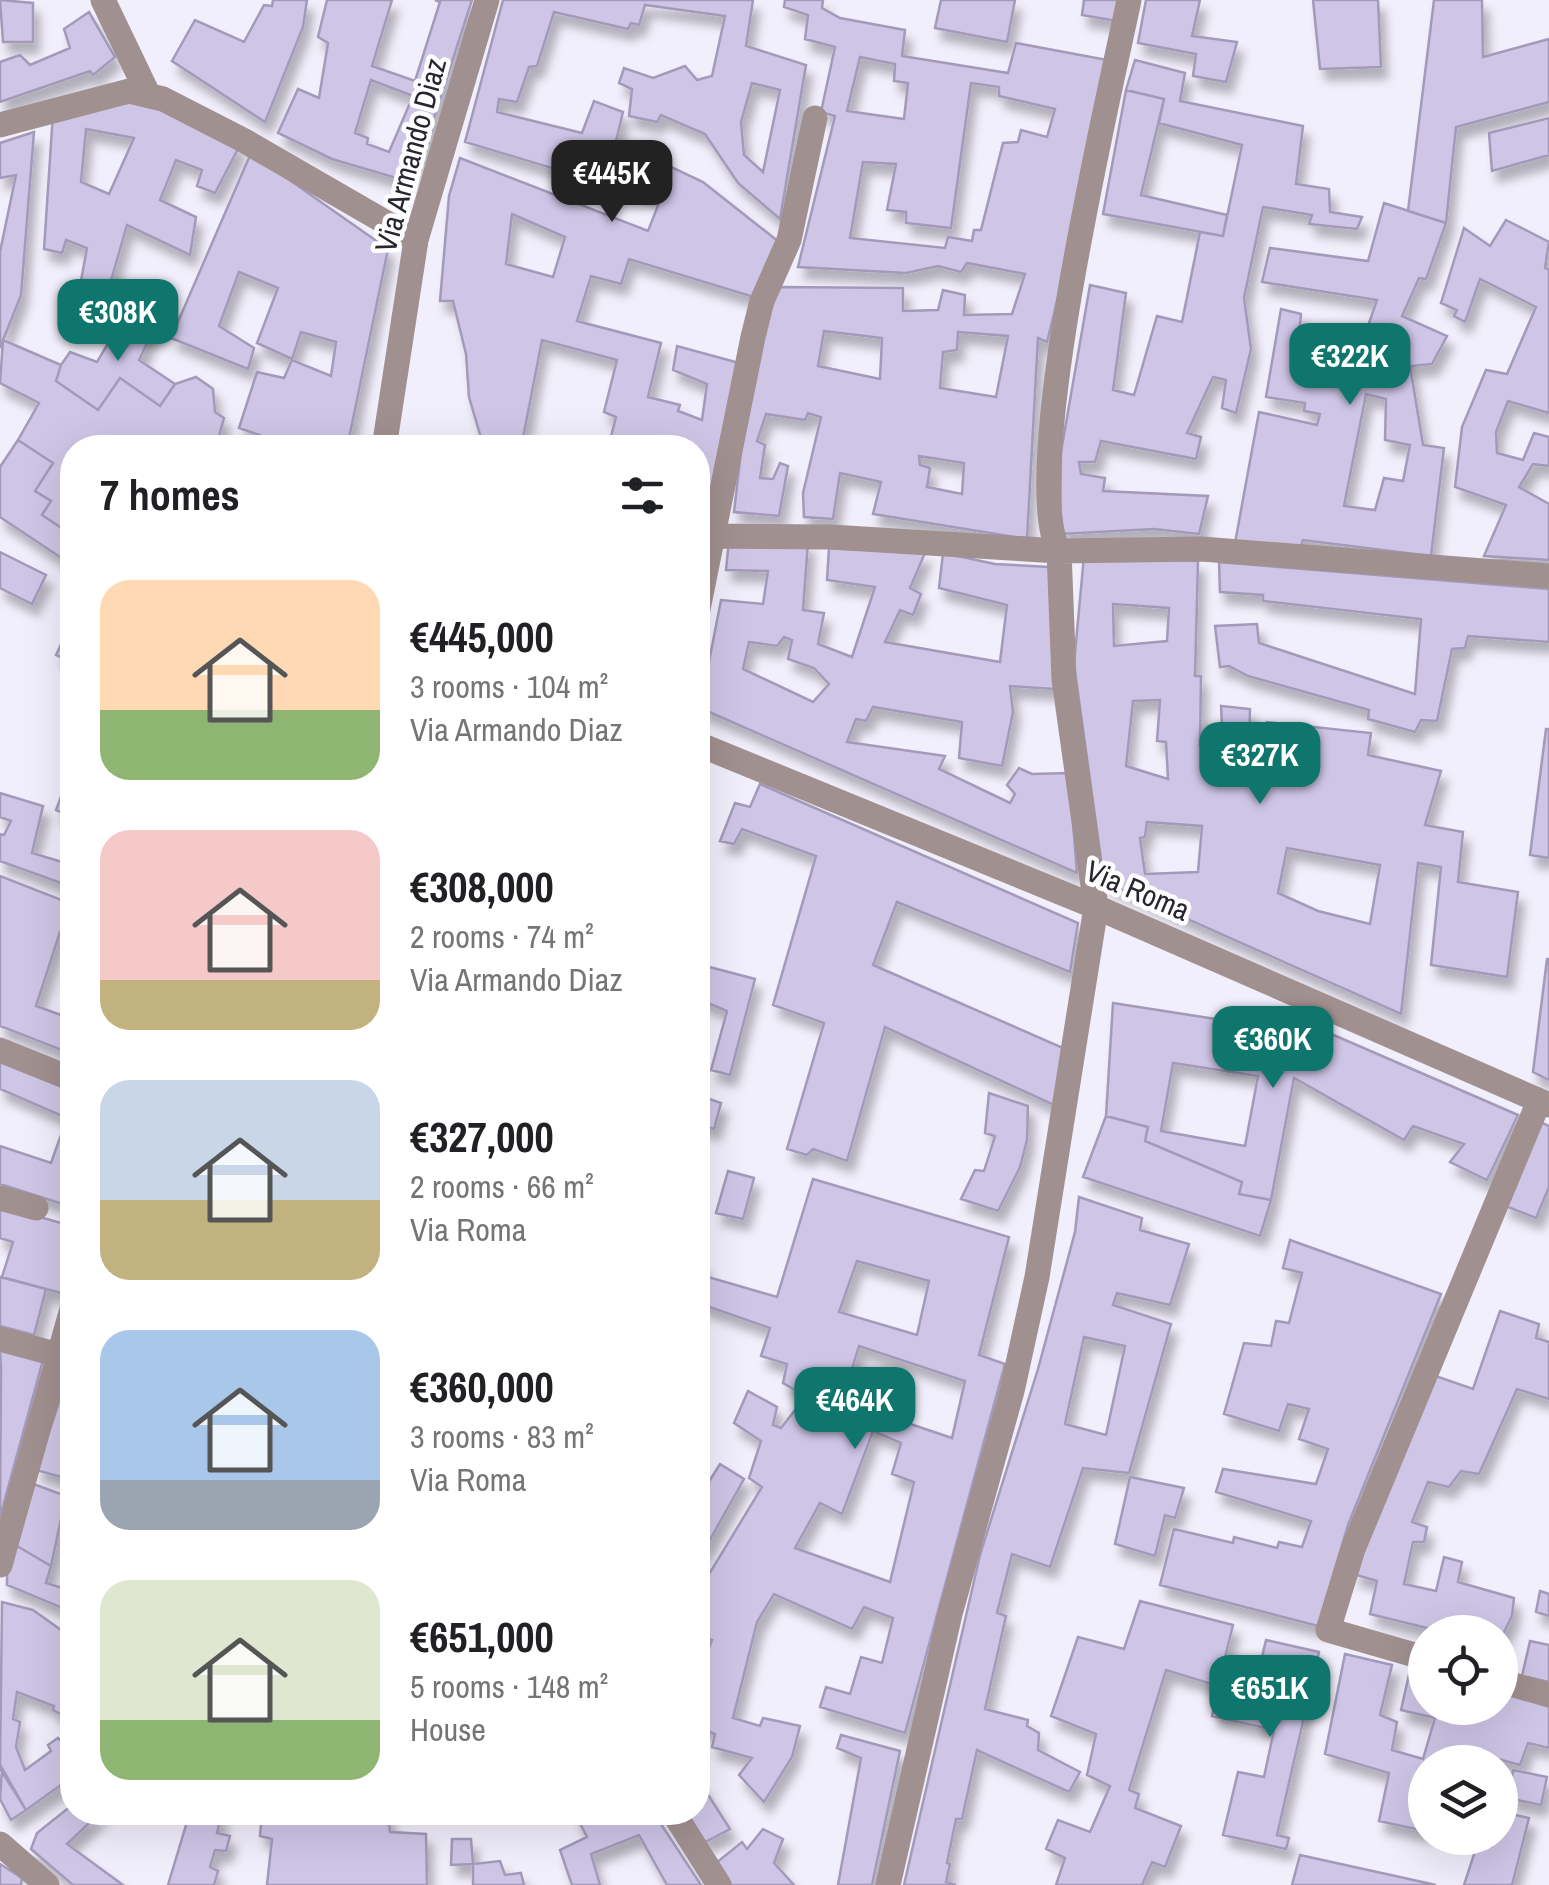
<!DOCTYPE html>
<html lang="en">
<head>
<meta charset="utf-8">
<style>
	:root { --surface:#fff; --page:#f6f6f6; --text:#202124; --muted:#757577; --accent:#0f766e }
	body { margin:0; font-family:"Archivo Narrow",sans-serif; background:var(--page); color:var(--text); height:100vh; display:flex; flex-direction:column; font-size:38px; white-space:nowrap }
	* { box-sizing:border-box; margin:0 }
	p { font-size:32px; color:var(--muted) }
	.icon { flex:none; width:55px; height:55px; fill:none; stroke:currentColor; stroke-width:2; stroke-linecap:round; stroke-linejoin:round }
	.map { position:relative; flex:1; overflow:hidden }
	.panel { position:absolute; left:60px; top:435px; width:650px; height:1390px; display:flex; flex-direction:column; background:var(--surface); border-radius:40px; box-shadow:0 10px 40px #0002 }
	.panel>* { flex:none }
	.controls { position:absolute; left:1408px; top:1615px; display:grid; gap:20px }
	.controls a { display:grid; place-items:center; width:110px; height:110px; border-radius:50%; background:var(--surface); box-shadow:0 10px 40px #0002; font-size:50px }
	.price { position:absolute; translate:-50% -85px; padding:0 22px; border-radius:20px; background:var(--accent); color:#fff; font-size:32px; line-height:65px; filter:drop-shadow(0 2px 5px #0008) }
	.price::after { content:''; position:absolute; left:50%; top:60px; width:30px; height:22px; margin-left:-15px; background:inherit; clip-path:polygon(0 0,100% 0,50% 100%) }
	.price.on { background:#222; color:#fff }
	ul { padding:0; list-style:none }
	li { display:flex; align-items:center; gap:30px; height:250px; padding:0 40px }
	li span { display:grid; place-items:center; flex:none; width:280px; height:200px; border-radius:30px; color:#555 }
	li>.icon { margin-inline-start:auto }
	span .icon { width:120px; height:120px; fill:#fffc; stroke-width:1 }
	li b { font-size:42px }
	h2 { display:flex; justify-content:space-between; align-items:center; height:120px; padding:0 40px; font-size:42px }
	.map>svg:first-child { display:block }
</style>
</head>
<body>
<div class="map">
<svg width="1549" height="1885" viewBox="0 0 1549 1885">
	<defs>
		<filter id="shadow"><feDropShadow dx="6" dy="11" stdDeviation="5" flood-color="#0004"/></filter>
	</defs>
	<rect width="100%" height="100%" fill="#f2effc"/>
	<path fill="#cfc6e7" stroke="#a39aba" stroke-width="2.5" fill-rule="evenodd" filter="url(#shadow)" d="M0,0L33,3V42H3Z
		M273,0H307L303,27L265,122L172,61L195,20L244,42L264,5L272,6Z
		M327,0H392L372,66L415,81L440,2L435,0H472L424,149L403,180L332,159L278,133L298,89L319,98L328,43L318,37ZM371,80L413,96L389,152L367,144L368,138L355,133Z
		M503,0H753L746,46L806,65L780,219L738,183L705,134L661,115L657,122L629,116L632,89L619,83L624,68L653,78L685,66L697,80L712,76L725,16L645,5L639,25L631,23L628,29L554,12L537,66L529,67L517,102L499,99L497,112L582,133L594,101L623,112L616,141L703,182L779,242L757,298L629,259L621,284L591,276L577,321L661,343L648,397L680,405L678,411L702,420L707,384L673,370L677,346L739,363L708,517L698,516V448H608L616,417L604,412L617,360L542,340L521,448H484L469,397L466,354L453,301H440L449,196L460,158L648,231L661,198L582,162L575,175L465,142ZM752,83L780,90L763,172L744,155L741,122ZM512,214L565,237L553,277L506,264Z
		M785,0H823L822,8L840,18L905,30L902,56L1008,73L1016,43L1107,60L1080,208L1047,342L1038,338L1027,539L873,514L881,482L840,473L833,519L804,517L803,493L821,417L808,413L805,420L766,414L757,441L765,445L760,478L773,479L780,463L788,466L779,516L734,512L747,399L771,303L780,287L903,288V311L938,310L943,290L965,295L964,315L1012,314L1025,274L967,263L961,272L938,266L906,273L798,267L835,116L821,112L835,47L805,39L808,15L784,7ZM860,57L895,64L894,81L908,83L904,119L847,111ZM971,83L999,87V96L1055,109L1047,137L1021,130L1018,142L1003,143L981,230H974L972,241L948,237L945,248L850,238L863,162L896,164L887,210L906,212V223L951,228ZM824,331L882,338L880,379L818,366ZM958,332L1008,336L996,397L940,388L943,352L957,350ZM919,456L964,463L962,494L927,487L930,468L920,465Z
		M941,0H1015L1007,42L935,28Z
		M1084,0H1122L1117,21L1082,15Z
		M1146,0H1200L1192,36L1237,42L1226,82L1193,76L1196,54L1138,43Z
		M1313,0H1378L1381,67L1320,69Z
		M1434,0H1482L1483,57L1549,39V102L1456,127L1446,223L1408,211Z
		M89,12L115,57L93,75L90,71L0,102V62L20,55L30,65L70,48L64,29Z
		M1135,60L1185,73L1180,101L1303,126L1296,184L1329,189L1330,212L1362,217L1357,229L1309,224L1312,215L1263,207L1244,298L1251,349L1236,413L1222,408L1226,380L1213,377L1187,433L1201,437L1196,459L1101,441L1095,462H1079L1081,474L1105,478L1103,491L1208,496L1199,534L1154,529L1060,534L1061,452L1090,285L1126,293L1113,390L1134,395L1157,316L1182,322L1200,232L1223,236L1242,145L1159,123L1164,99L1126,90Z
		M1126,90L1164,99L1141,195L1227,215L1223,236L1103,214Z
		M134,102L177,114L240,145L215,193L197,186L202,170L176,160L160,200L196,217L190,255L127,225L106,298L80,286L87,248L66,240L62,253L44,249L53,113ZM86,129L134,138L109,194L81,182Z
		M1549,118V155L1492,171L1489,133Z
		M34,132L21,295L0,348V252L16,175L0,178V143Z
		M251,153L388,249L347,448H260L265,437L239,428L257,372L284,378L292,360L331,376L336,342L301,332L292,359L257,343L278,288L239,272L219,326L254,348L248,369L171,338Z
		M1384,203L1446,223L1426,279L1419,278L1402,316L1447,336L1432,364L1410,366L1423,445L1444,448L1431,556L1303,540L1301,546L1235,543L1259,412L1317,425L1320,414L1304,411L1305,403L1266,397L1281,309L1301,314L1299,336L1360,349L1377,300L1262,282L1270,248L1368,261ZM1366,394L1386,399L1385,440L1410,445L1403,481L1384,478L1375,510L1344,506Z
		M1506,220L1549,242L1545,268L1549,270V413L1508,401L1496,432L1497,453L1523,460L1534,433L1549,437V466L1533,464L1519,487L1549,504V560L1484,556L1506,505L1455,487L1462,427L1486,370L1507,374L1536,307L1480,279L1465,322L1454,316L1457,310L1441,303L1464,228L1490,246Z
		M131,305L160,316L139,360L175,384L160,406L120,378L98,410L56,381L61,365L70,352L97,362Z
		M3,340L61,365L56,381L98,410L120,378L160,406L175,384L196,377L213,389L215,412L224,418L219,436L234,447L72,448V535L42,515L51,501L35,491L53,463L18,440L39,403L0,383Z
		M18,440L53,463L35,491L51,501L42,515L72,535L65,549L72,554V565L0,517V467Z
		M729,540L808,542L803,610L824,613L818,644L852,657L875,587L827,580L829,548L925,553L910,588L921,594L913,615L900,610L885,642L1000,662L1007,605L939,588L943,553L995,564L1049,567L1054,689L1010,686L1013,712L1002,766L959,758L962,722L873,707L866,721L856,719L847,742L945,756L939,769L1010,803L1015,794L1007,785L1019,768L1032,774L1069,773L1077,873L700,708L721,600L763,604L768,571L726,570ZM784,637L792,640L788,659L814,668L829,684L813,702L743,669L749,642L777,646Z
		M0,552L46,575L32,604L0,588Z
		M1084,556L1198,561L1195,676H1201L1200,745L1223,742L1221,706L1250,709L1248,776H1255L1267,722L1371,733L1368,755L1441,771L1425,825L1463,832L1458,882L1518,892L1507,977L1431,965L1441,867L1418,863L1401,1014L1104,882L1074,664ZM1113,604L1169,608L1167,641L1114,646ZM1160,700L1157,741L1166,742L1168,779L1126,766L1133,701ZM1147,822L1202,826L1198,872L1145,874L1140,838L1145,837ZM1287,848L1380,865L1370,924L1318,911L1278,893Z
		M1219,562L1549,589V642L1468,636L1465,648L1452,649L1437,721L1421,720L1415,732L1368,719L1369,710L1248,676L1229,666L1220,667L1215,626L1257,624L1259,643L1415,694L1421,619L1263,601V595L1220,592Z
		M72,621V662L56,655Z
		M1546,729H1549V858L1530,855Z
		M72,767V817L56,810Z
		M760,784L1078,923L1070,972L897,902L873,965L1063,1048L1056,1106L885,1027L847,1161L813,1149L807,1155L787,1149L824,1023L773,1005L816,856L742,829L734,844L720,841L735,803L750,807Z
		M0,793L43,806L32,853L72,865V887L0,861V834L4,835L11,821L0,817Z
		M0,876L72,904V937L60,932L36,1006L72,1019V1054L0,1026Z
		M1547,959H1549V1080L1533,1072Z
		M698,964L755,979L730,1075L711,1070L727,1011L698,999Z
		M1113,1003L1222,1020L1223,1012L1268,1015L1276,1010L1518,1115L1487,1180L1450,1162L1464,1144L1413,1126L1404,1140L1294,1078L1271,1200L1239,1194L1242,1182L1145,1141L1148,1127L1106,1116ZM1173,1063L1258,1076L1245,1146L1161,1131Z
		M0,1061L72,1090V1207L0,1184V1146L51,1163L67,1118L0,1089Z
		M989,1093L1028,1106L1027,1140L1020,1167L998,1211L961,1199L975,1170L984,1171L995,1136L985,1133Z
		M698,1095L721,1103L714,1129L698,1124Z
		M1106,1116L1148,1127L1145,1141L1242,1182L1239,1194L1271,1200L1260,1236L1083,1177Z
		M1538,1121L1549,1126V1187L1536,1218L1503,1205Z
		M728,1171L754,1178L743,1219L716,1213Z
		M813,1179L1009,1237L979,1355L1005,1364L905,1733L820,1707L826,1687L850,1694L861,1657L882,1663L893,1618L864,1607L852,1629L774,1594L757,1622L733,1718L760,1726L763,1718L800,1726L792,1757L764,1802L739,1775L752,1758L712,1747L715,1734L698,1727V1678L712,1640L698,1635V1583L703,1584L762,1487L749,1478L761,1441L734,1423L748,1391L777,1407L773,1425L781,1428L806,1396L783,1383L787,1364L761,1356L770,1328L698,1303V1261L704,1263L701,1275L777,1297ZM857,1261L929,1281L917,1335L839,1312ZM859,1346L965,1381L952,1438L842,1401ZM873,1431L901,1443L892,1474L914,1482L890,1582L795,1548L820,1503L842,1514Z
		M1079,1197L1142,1218L1140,1230L1189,1244L1170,1305L1117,1293L1113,1305L1171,1324L1129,1473L1083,1468L1050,1567L1012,1554L997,1613L1006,1616L985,1709L1028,1720L1027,1726L1039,1733L1038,1750L1080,1772L1069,1792L977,1750L962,1819H956L947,1863L950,1864L946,1882L956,1885H904L980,1555L1038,1369L1075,1232ZM1084,1337L1125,1346L1106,1435L1065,1424Z
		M0,1206L72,1226V1249L61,1293L2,1277L13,1242L0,1238Z
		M1290,1240L1441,1294L1348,1525L1318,1626L1160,1585L1174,1529L1233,1543L1234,1537L1277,1548L1279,1542L1302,1547L1311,1521L1216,1492L1223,1469L1316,1484L1328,1449L1299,1439L1309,1409L1288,1404L1279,1431L1224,1414L1244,1343L1271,1346L1276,1321L1289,1323L1302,1273L1283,1268Z
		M0,1277L46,1289L34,1335L0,1326Z
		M1500,1311L1539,1324L1536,1338L1549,1342V1399L1517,1389L1479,1474L1461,1471L1449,1487L1428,1482L1412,1522L1427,1527L1424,1542H1413L1404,1584L1436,1591L1444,1557L1462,1562L1458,1582L1514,1598L1512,1616L1500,1640V1632H1426L1427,1628L1370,1614L1377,1581L1353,1574L1430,1374L1473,1389Z
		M0,1348L43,1360L0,1517L1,1369Z
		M72,1364V1480L36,1470Z
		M720,1464L744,1479L698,1561V1499Z
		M1130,1477L1184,1488L1175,1518L1165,1515L1155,1556L1115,1544Z
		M31,1483L66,1496L51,1566L17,1546Z
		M17,1546L51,1566L46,1583L69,1590L72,1585V1612L7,1585V1568Z
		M1540,1591L1549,1594V1616L1536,1612Z
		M1140,1601L1233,1625L1218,1686L1166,1670L1129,1790L1139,1794L1135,1808L1181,1826L1165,1867L1152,1862L1142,1885H1056L1065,1858L1046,1849L1058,1820L1090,1832L1110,1786L1087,1775L1096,1734L1051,1716L1078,1637L1124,1649Z
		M2,1602L33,1610L72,1638V1777L26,1810L0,1769ZM17,1692L54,1706L53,1710L66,1717L62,1722L72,1734L63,1743L58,1738L48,1745L51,1751L25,1770L16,1747L20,1722L13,1719Z
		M1266,1640L1319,1652L1277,1835L1289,1838L1286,1849L1223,1835L1238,1772L1264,1777L1274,1730L1212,1716L1217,1692L1252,1700Z
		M1530,1641L1549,1645V1682L1522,1676Z
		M1345,1654L1392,1665L1380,1715L1397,1722L1392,1750L1423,1759L1435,1718L1401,1710L1410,1670L1425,1673V1708H1500V1692L1549,1704V1748L1528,1743L1520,1765L1455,1747L1453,1762H1425V1831L1379,1821L1389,1773L1325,1754Z
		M841,1735L900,1751L872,1885H838L861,1758L837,1748Z
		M2,1768L26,1810L11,1820L0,1799Z
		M1513,1770L1547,1777L1541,1805L1508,1798Z
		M698,1779L730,1829L705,1842L685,1812H698Z
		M72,1805V1812H101L67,1844L123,1885H73L31,1849L37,1833Z
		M190,1812H222L217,1833L230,1836L226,1851L215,1850L210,1867L218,1871L214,1885H168Z
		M262,1812H388L390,1832L426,1834L427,1885H267L272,1839L260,1836Z
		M574,1812H653L701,1885H667L639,1835L591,1854L600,1885H572L560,1850L587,1837Z
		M1502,1812L1529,1818L1512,1885H1464L1477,1845L1492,1846L1494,1838H1500Z
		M763,1829L783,1839L774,1863L794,1885H732L716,1863L742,1842L747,1849Z
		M452,1839H471L473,1864L451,1865Z
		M1300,1855L1436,1885H1292Z
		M500,1861L505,1875L521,1873L524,1885H473V1864Z
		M0,1864L22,1878L21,1885H0Z"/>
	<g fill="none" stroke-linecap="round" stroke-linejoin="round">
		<path stroke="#a19090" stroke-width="25" d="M103,0L149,96
			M0,125L129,91L163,99L243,140L416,240
			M384,448L416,240L487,0
			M698,536L831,537L1059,551L1202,549L1549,576
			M698,609L753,337L762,301L789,240L815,118
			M698,744L1096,907L1549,1105
			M0,1050L72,1079
			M0,1198L36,1208
			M0,1339L59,1355
			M0,1565L72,1309
			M1425,1658L1328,1630L1353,1549L1539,1101
			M1500,1681L1549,1695
			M673,1812L719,1885
			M0,1844L47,1885
			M888,1885L950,1614L1012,1391L1037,1277L1096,907L1064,679L1059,551C1018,479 1109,97 1129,0"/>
	</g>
	<g text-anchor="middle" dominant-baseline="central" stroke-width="9" stroke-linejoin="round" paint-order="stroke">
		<g font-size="30" fill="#282531" stroke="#fefefe">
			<text transform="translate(410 155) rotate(-75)">Via Armando Diaz</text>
			<text transform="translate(1138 890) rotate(23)">Via Roma</text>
		</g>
	</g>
</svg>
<div class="controls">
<a><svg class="icon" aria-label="locate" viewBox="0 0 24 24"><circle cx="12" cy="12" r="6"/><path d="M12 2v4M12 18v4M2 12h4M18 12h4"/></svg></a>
<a><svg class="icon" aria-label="layers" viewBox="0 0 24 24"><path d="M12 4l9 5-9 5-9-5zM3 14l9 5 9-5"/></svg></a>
</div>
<b class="price on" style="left:612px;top:225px">€445K</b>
<b class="price" style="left:118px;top:364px">€308K</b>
<b class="price" style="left:1350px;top:408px">€322K</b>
<b class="price" style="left:1260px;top:807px">€327K</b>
<b class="price" style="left:1273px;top:1091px">€360K</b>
<b class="price" style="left:855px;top:1452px">€464K</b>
<b class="price" style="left:1270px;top:1740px">€651K</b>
<section class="panel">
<h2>7 homes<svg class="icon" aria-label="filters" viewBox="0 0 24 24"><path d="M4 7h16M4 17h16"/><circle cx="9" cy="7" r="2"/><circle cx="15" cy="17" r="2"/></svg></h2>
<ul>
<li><span style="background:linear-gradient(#ffd9b3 65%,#8fb573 0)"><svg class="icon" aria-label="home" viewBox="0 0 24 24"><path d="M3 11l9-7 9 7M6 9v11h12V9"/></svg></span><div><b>€445,000</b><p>3 rooms · 104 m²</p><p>Via Armando Diaz</p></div></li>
<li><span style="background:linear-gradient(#f6c9c9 75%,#c2b280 0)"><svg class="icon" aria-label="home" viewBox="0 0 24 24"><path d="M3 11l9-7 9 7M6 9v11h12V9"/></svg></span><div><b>€308,000</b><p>2 rooms · 74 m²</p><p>Via Armando Diaz</p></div></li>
<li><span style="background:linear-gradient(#c9d6e8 60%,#c2b280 0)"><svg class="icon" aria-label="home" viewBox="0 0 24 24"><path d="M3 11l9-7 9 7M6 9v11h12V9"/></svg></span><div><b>€327,000</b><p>2 rooms · 66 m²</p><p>Via Roma</p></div></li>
<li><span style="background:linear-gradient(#a9c7e8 75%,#9aa5b1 0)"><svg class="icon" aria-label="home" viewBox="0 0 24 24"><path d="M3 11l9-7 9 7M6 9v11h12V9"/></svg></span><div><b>€360,000</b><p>3 rooms · 83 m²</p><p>Via Roma</p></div></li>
<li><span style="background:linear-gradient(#dfe7d0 70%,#8fb573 0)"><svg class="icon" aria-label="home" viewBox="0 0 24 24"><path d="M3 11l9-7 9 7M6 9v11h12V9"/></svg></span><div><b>€651,000</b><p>5 rooms · 148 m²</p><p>House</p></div></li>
</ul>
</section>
</div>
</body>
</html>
